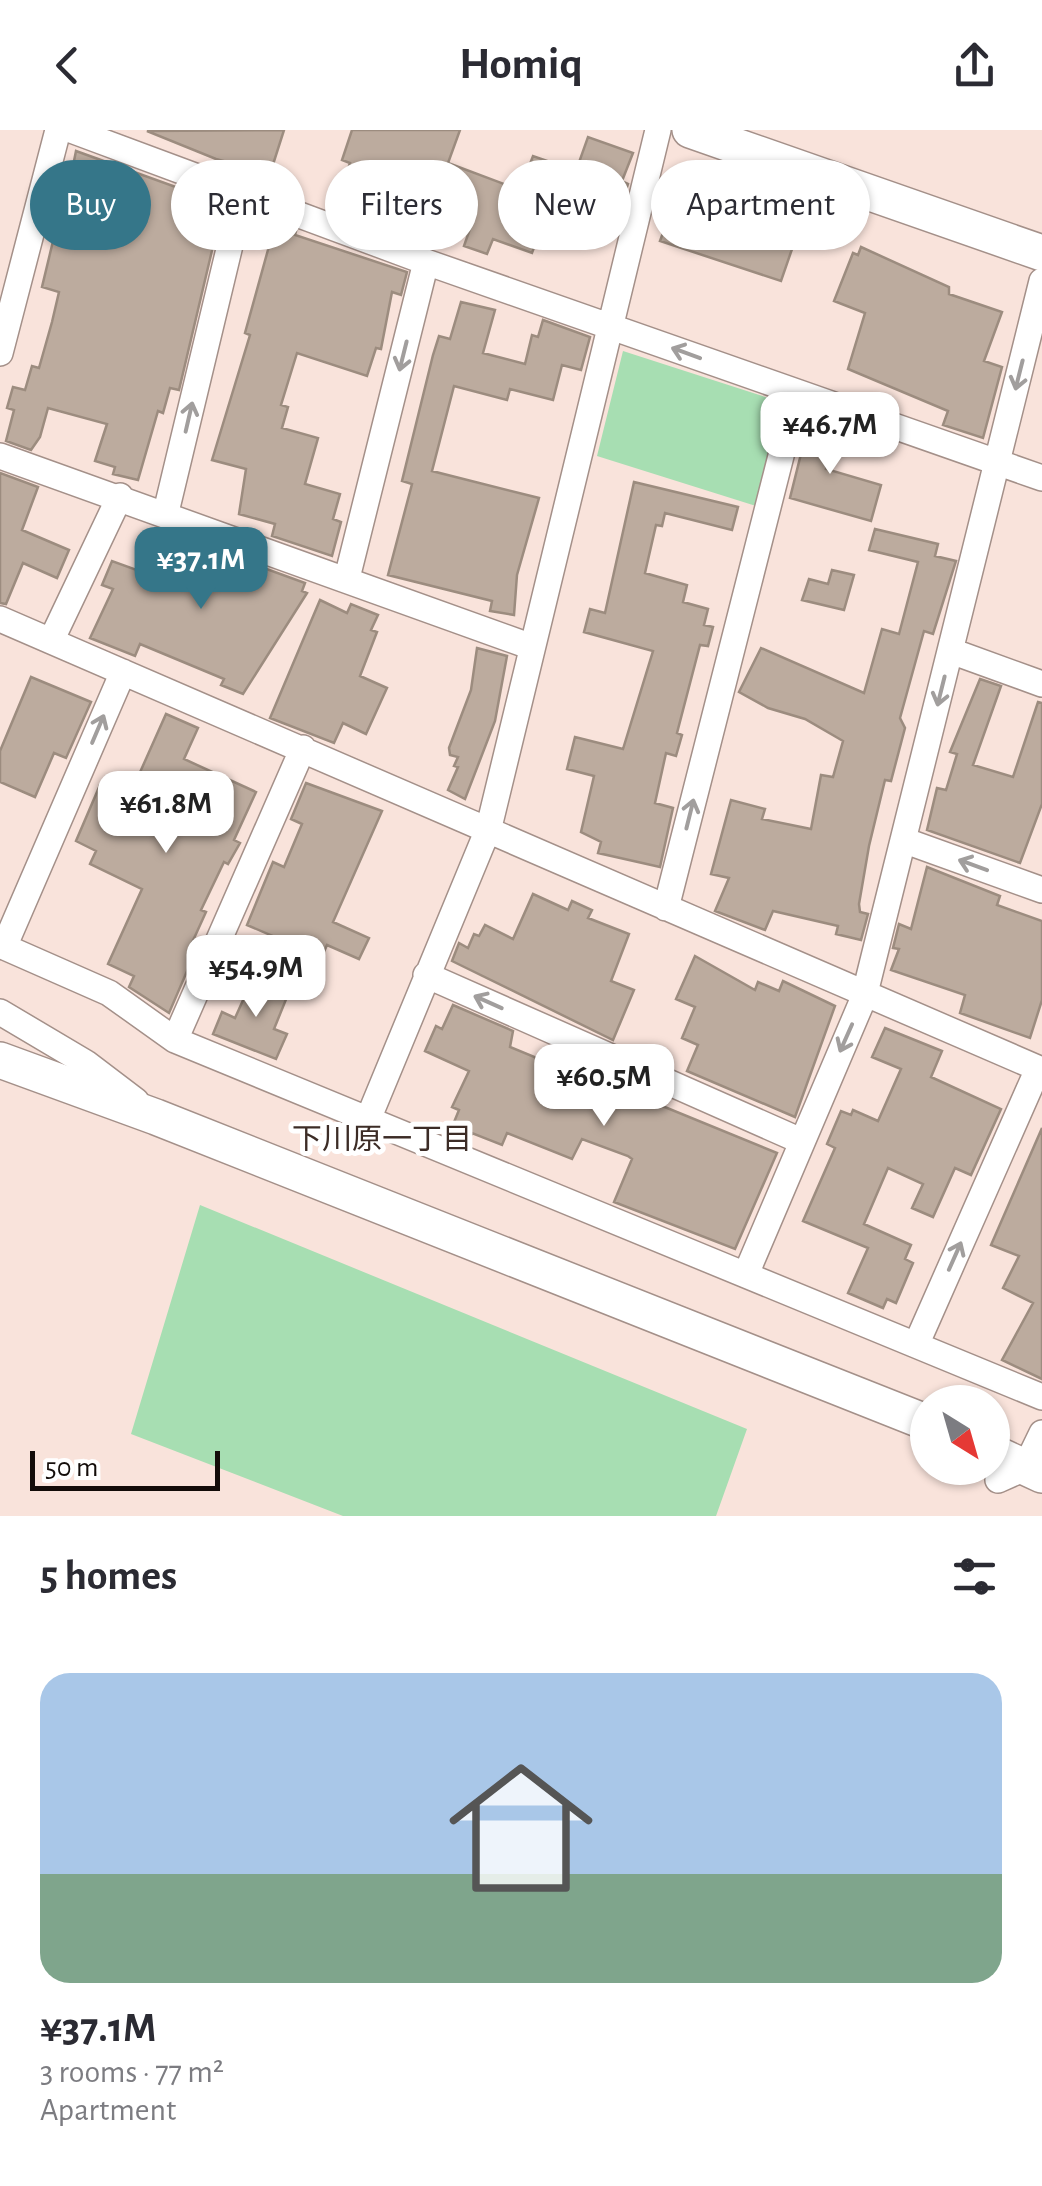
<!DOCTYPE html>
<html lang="en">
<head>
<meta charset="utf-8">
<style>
	:root { --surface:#fff; --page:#f2f2f3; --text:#2b2b33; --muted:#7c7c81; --accent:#357689 }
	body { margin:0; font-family:"Alegreya Sans","Noto Sans JP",sans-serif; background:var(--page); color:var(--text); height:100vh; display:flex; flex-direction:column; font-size:38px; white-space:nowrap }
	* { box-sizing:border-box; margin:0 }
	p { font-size:32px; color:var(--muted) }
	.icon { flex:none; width:55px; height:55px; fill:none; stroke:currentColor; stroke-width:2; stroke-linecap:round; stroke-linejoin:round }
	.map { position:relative; height:1386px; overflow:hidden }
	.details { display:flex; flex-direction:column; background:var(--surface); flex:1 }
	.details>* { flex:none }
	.hud { position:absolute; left:30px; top:30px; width:982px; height:90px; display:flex; gap:20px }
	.needle { width:65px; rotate:143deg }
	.tools { position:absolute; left:910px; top:1255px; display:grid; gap:20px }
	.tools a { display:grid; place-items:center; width:100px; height:100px; border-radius:50%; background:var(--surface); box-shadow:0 2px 8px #0004; font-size:50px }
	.scale { position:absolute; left:30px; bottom:25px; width:190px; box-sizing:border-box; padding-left:10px; border:5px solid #130c09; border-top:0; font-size:28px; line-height:35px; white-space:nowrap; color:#130c09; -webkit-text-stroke:8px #fff; paint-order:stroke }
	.price { position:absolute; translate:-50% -85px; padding:0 22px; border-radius:20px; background:#fff; color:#222; font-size:32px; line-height:65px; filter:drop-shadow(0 2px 5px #0008) }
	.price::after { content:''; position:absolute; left:50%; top:60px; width:30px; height:22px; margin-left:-15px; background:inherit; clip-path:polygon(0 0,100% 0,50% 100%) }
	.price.active { background:var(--accent); color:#fff }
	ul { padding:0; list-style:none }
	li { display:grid; align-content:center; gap:20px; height:530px; padding:0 40px }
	li span { display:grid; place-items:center; height:310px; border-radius:30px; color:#555 }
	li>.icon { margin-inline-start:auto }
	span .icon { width:180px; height:180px; fill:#fffc; stroke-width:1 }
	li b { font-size:42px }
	h2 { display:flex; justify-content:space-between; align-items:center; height:120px; padding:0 40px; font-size:42px }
	.tag { padding:0 35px; border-radius:45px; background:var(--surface); box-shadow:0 2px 8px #0004; font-size:35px; line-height:90px }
	.tag.active { background:var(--accent); color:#fff }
	header { display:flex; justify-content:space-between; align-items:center; height:130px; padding:0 40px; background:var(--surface); font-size:45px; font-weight:700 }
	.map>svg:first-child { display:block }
</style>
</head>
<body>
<header><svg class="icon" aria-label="back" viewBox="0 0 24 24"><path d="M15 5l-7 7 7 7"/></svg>Homiq<svg class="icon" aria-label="share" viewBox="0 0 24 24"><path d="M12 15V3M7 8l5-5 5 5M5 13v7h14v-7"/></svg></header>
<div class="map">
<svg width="1042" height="1386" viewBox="0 0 1042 1386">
	<rect width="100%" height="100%" fill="#f9e3db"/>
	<path fill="#a7deb2" d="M623,221L784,273L756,376L597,326Z
		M200,1075L747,1299L716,1386H343L131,1304Z"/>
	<path fill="#bcab9e" stroke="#9c8c7f" stroke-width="2.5" d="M284,0L270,44L216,29L147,1Z
		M352,0H460L448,33L520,60L533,26L576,41L588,7L633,23L622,51L628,54L616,91L603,88L601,93L549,76L532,123L493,109L487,124L464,116L472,93L410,68L404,84L338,68L350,33L342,30Z
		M76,21L223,74L179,260L170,258L163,283L158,281L138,350L113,344L115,337L95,331L107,294L48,278L40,307L31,320L6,311L14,280L7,278L13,257L25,260L32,236L39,238L52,192L59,162L42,157L54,107L65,110L79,58L69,56Z
		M695,37L731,50L725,65L801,93L781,151L660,111L684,46L691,49Z
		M254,85L296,101L295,105L407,142L401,165L392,162L381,219L376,218L367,246L297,223L281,275L288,277L282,298L318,308L305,354L340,364L333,389L341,392L332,426L272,406L275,394L239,384L246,339L212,330L250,205L245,203L271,109L250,102Z
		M861,117L949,157V164L1002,182L984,231L1002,237L983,308L943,295L948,281L848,239L865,183L834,171L853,123L858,125Z
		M461,172L495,180L483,223L525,234L532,205L538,207L543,190L590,207L581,240L562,235L553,270L510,259L507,270L454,256L432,341L539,368L517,445L514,485L490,481L492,471L388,445L412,354L402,351L433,225L439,206L450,209Z
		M810,288L838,294L826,339L881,355L871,391L790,368Z
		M0,343L38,357L22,400L69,420L57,448L23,433L6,474L0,473Z
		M634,352L738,377L732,400L665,383L662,396L656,395L645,443L687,455L683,472L708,479L704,495L713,497L708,516L700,515L677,603L682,605L676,626L666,623L655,673L673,678L660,737L598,723L601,712L581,702L594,646L567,639L575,607L623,619L653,521L584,502L590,479L605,483Z
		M875,399L938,414L935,426L956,431L933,504L924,501L900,588L905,598L891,651L885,650L869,716L859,774L860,782L868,784L861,810L836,804L838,796L773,781L765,800L715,781L729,748L711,744L731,670L765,679L762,689L811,699L821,645L833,647L843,611L805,589L768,578L739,562L761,518L864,563L882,499L899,504L918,432L869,420Z
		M182,408L305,453L302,461L307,463L243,564L221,555L224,549L140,514L135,526L90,508L113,459L102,455L112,431L164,450Z
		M832,440L854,445L844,480L802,470L809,449L828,454Z
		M320,470L347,483L351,474L378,485L371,500L377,502L360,546L387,558L366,604L343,593L334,613L270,588Z
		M477,518L507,526L495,591L465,669L448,660L458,637L454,636L458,627L450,625L449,618L471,560Z
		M31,547L91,572L66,628L54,623L35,667L0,652V621Z
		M980,549L1001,556L973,635L1013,647L1038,572L1042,573V674L1020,733L927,700L937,658L946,660L957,624L950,622Z
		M166,584L198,598L184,629L256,662L234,710L240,713L228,734L224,732L201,780L206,782L191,815L197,818L169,883L129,857L134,846L108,834L142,759L90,734L96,721L76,711L100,655L129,667Z
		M306,653L382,681L333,792L369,808L359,829L327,815L306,862L281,851L296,816L247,795L273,732L284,737L302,694L291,689Z
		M927,737L1000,766L997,775L1042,791V870L1030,908L960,883L965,865L891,840L899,819L893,818L899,794L911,799Z
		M533,764L568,780L572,771L592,780L588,788L629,804L611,851L634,860L613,910L452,831L459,813L468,818L474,804L479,806L485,795L513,809Z
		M695,826L755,860L758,852L779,861L783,851L835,876L795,987L687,941L698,915L682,908L695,877L676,869Z
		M254,846L289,862L274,899L287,904L276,929L213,904L222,882L235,888Z
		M453,875L513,901L510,917L568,941L574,928L653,964L650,971L777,1023L735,1119L614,1072L632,1029L628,1026L582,1009L572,1029L507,1003L502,1015L472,1003L469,1010L450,1002L459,980L452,977L469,941L425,921L436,896L442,899Z
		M885,898L942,921L931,947L1001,979L971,1045L955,1038L933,1087L912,1078L923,1054L888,1038L864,1094L911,1115L905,1129L913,1133L896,1173L887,1169L883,1178L848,1163L868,1118L803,1091L835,1018L827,1014L841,981L851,985L853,980L878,991L901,939L872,927Z
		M1042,998V1249L1002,1230L1033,1173L1003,1158L1019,1126L991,1115Z"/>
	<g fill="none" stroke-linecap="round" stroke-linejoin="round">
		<defs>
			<path id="street" d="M71,0L426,132L1042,348
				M0,223L58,0
				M0,326L532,517
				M166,382L243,61
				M347,448L426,132
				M0,489L1042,940
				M51,511L120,366
				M951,521L1042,554
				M903,710L1042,760
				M666,778L797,263
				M0,815L109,863L175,910L1042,1267
				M4,817L123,542
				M426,845L801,1011
				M0,882L86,933L136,971
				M175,910L303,618
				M369,987L489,697L658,0
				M746,1144L864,867L1042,151
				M916,1215L1038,939
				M998,1350L1025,1338L1042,1303"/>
			<path id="secondary" d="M690,0L1042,123
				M0,930L156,987L928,1293
				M992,1322L1042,1345"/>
		</defs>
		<use href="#street" stroke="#a49089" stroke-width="28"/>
		<use href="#secondary" stroke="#a49089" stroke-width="38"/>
		<use href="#street" stroke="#fff" stroke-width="25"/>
		<use href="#secondary" stroke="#fff" stroke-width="35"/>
	</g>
	<defs><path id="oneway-shaft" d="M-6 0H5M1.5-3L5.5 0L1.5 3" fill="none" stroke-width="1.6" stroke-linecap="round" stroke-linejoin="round" transform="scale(2.5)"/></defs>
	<g stroke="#a19e9d">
		<use href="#oneway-shaft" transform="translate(686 223) rotate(-160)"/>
		<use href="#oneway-shaft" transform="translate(403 226) rotate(104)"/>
		<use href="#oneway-shaft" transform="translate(1019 245) rotate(104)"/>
		<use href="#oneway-shaft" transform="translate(189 287) rotate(-77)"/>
		<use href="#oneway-shaft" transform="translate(941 561) rotate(104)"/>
		<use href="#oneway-shaft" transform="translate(98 599) rotate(-67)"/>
		<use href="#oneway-shaft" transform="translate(690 684) rotate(-76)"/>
		<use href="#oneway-shaft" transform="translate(973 735) rotate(-160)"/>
		<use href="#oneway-shaft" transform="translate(488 872) rotate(-156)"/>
		<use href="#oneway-shaft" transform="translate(846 908) rotate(114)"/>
		<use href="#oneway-shaft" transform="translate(955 1126) rotate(-66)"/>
	</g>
	<g text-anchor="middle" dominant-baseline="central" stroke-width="10" stroke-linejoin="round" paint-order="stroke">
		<g font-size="30" fill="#3c2c26" stroke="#fff">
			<text x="382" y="1010">下川原一丁目</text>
		</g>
	</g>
</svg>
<div class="tools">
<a><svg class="needle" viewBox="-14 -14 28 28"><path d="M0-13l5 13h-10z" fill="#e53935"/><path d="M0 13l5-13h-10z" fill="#7c7c81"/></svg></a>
</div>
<div class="scale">50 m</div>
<b class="price" style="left:830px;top:347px">¥46.7M</b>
<b class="price active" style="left:201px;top:482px">¥37.1M</b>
<b class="price" style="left:166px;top:726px">¥61.8M</b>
<b class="price" style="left:256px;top:890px">¥54.9M</b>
<b class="price" style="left:604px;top:999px">¥60.5M</b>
<div class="hud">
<a class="tag active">Buy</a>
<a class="tag">Rent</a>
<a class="tag">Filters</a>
<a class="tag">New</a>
<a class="tag">Apartment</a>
</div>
</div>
<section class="details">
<h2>5 homes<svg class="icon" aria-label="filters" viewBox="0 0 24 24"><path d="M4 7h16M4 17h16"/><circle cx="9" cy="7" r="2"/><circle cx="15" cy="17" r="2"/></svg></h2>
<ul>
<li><span style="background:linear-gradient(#a9c7e8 65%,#7fa58c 0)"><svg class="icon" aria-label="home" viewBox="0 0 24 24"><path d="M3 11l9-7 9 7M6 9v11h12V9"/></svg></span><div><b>¥37.1M</b><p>3 rooms · 77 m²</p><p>Apartment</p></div></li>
</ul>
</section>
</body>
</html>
